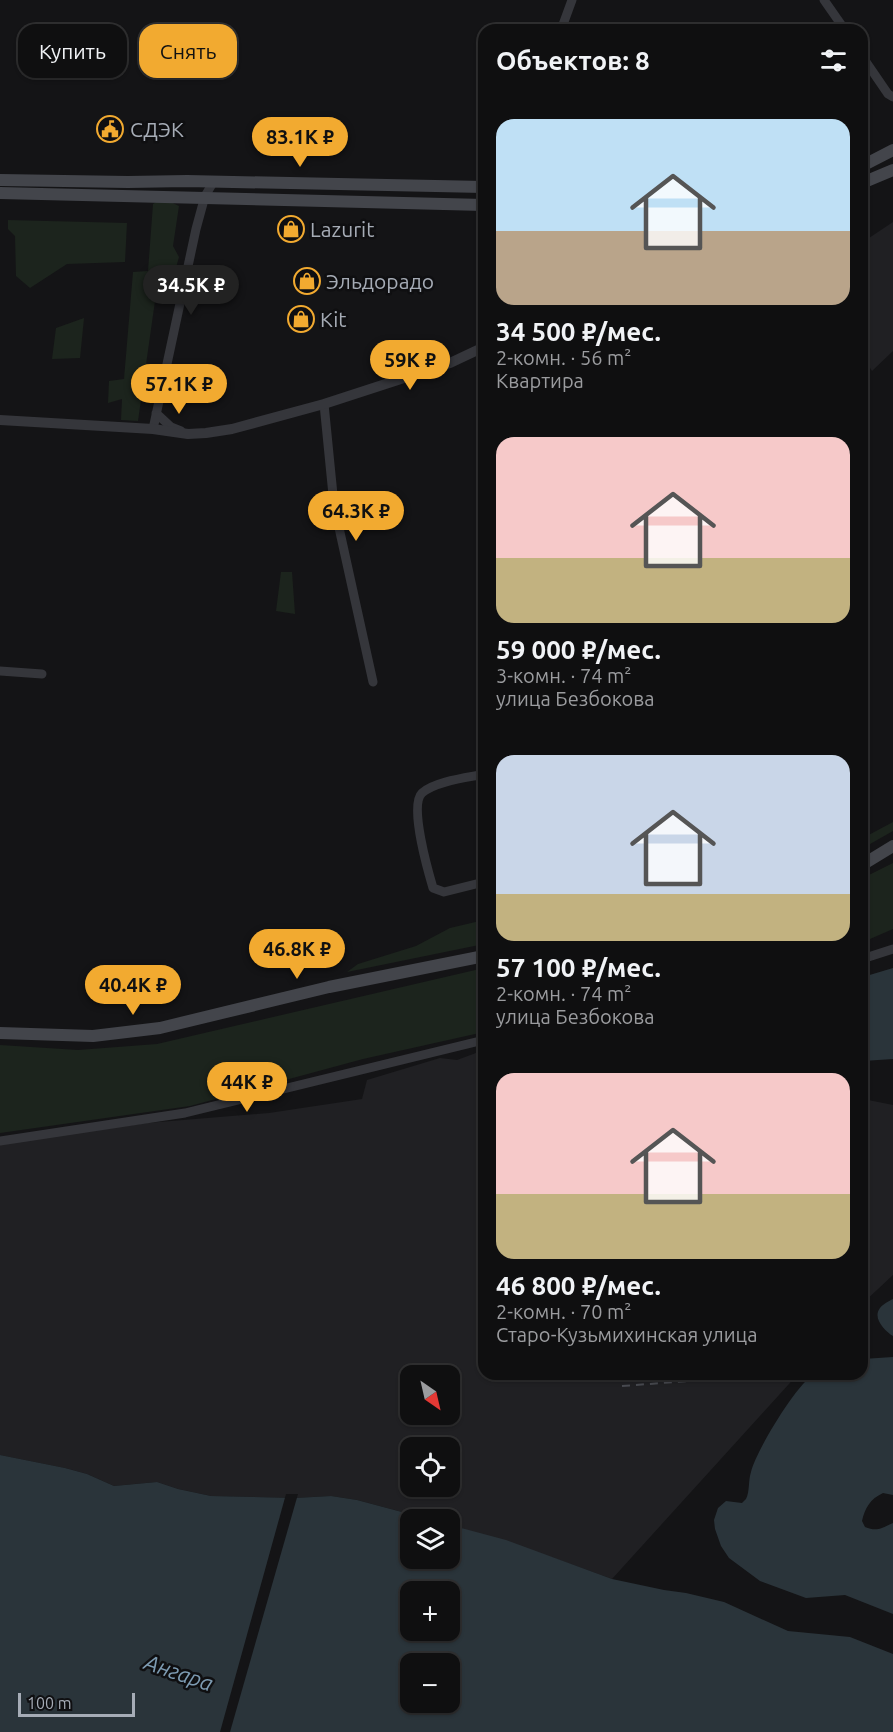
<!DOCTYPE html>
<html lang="ru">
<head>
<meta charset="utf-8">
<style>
	:root { --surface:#0f0f10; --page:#1d1d1e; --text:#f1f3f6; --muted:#9b9c9f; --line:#2f2f30; --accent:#f2aa30 }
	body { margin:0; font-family:Ubuntu,sans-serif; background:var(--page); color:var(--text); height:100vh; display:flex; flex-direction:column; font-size:22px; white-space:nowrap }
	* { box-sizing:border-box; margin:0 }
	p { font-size:20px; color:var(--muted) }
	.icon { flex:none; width:33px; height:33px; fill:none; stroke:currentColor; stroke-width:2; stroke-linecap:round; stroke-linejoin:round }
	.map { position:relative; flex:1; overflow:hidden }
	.details { position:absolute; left:478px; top:24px; width:390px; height:1356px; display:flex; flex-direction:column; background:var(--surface); border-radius:18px; box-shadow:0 2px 4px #0004,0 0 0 2px var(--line) }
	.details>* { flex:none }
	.guide { position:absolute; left:18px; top:24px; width:370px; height:54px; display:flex; gap:12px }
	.needle { width:39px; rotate:146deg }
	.tools { position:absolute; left:400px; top:1365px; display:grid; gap:12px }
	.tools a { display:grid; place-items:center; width:60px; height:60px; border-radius:12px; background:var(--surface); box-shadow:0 2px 4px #0004,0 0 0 2px var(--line); font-size:30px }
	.scale { position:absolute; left:18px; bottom:15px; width:117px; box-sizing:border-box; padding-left:6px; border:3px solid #a6acb6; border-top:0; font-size:16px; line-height:21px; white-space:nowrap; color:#a6acb6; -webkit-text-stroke:4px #0f0f11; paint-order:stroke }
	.price { position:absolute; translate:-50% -51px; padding:0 14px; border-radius:21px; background:var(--accent); color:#111; font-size:20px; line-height:39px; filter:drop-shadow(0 2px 3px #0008) }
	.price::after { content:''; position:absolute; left:50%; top:36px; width:18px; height:14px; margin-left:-9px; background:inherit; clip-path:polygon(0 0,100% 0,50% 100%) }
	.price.on { background:#222; color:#fff }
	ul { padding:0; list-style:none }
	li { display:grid; align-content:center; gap:12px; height:318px; padding:0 18px }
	li span { display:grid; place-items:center; height:186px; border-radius:18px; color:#555 }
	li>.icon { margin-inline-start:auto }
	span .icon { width:108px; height:108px; fill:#fffc; stroke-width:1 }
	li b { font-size:26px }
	h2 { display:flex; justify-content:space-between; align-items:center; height:72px; padding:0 18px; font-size:26px }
	.chip { padding:0 21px; border-radius:18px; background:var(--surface); box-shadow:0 2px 4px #0004,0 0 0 2px var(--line); font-size:21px; line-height:54px }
	.chip.on { background:var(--accent); color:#111 }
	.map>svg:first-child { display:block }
</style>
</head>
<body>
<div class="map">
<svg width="893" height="1732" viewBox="0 0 893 1732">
	<rect width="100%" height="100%" fill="#141416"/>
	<path fill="#202023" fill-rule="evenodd" d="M893,222V351L872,371L863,356V242Z
		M484,1050V1374H798L612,1579L551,1557L450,1525V1520L428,1519L357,1500L331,1496L295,1498L211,1496L178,1489L157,1482L114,1486L87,1474L65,1468L0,1455V1144L147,1123L269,1113L362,1099L367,1080L440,1058L457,1060ZM411,1376H450V1414H411ZM411,1448H450V1486H411Z
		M863,1099L893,1105V1275L863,1303Z"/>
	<path fill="#1c241d" d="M162,198L179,206L173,246L179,257L170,289L155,301L138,421L121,420L122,399L108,403L109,381L124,379L133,272L148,271L153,204Z
		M8,220L127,223L125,262L67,264L30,288L16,276L15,236L8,229Z
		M84,318L80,358L52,359L56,328Z
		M281,572H292L295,614L276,611Z
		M893,822V831L863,848V838Z
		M893,863V929L863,942V878Z
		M484,920V944L347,972L358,964L416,946L450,928Z
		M484,968V1032L363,1059L190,1106L0,1133V1045L78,1050L157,1044Z"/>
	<path fill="#2a343a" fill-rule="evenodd" d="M893,968V1059L863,1061V977Z
		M893,1299V1336C885,1331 872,1318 880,1308C883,1304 889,1301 893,1299Z
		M893,1357V1495L883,1493C870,1499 865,1508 862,1521L865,1527C877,1532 882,1528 893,1523V1614L845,1595L806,1598L760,1581L729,1558L721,1546L715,1529L714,1520L718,1508L726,1501L742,1503L746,1499C750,1491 748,1481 751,1472C756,1451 796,1385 814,1374H862L863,1359Z
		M0,1455L65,1468L87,1474L114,1486L157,1482L178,1489L211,1496L295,1498L331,1496L357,1500L428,1519L411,1520V1558H450V1525L506,1540L612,1579L664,1590L686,1593L724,1602L788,1631L850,1637L893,1654V1732H0ZM411,1592H450V1630H411ZM411,1664H450V1702H411Z"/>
	<path fill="#141416" d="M286,1494H298L230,1732H220Z"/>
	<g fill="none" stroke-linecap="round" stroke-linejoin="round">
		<path stroke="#35363b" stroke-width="9" d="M824,0L845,30
			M561,30L572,0
			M862,56L888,94L893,97
			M324,404L334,505L373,682
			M156,413L171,427L181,431
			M153,429L196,229L205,196L214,181
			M0,671L42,674
			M484,769L480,775C464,778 434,782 422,793C409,805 428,871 433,888L444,892L484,882
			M862,959L893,949
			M0,1141L185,1113L484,1040"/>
		<path stroke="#35363b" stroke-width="10" d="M484,189L482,205L484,214
			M0,420L153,429L188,434L206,433L232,429L324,404L450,363L484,347"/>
		<path stroke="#43454b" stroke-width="12" d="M862,166L893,150
			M0,180L128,182L187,181L484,187
			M862,183L893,170
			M0,193L484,205
			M862,865L893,846
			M0,1033L93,1036L160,1028L329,987L484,956"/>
		<path stroke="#484a50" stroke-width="2" stroke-dasharray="8 6" stroke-linecap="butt" d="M622,1386L701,1380"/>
	</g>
	<defs>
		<symbol id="civic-ring" viewBox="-11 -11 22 22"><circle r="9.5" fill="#0f0f11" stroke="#f2aa30" stroke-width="1.5"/><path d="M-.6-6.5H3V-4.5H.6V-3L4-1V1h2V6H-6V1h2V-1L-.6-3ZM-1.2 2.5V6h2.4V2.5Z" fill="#f2aa30"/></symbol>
		<symbol id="shop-ring" viewBox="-11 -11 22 22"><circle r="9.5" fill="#0f0f11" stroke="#f2aa30" stroke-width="1.5"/><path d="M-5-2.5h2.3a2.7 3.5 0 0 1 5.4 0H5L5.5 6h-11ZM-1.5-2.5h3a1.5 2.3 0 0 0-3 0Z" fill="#f2aa30"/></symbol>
	</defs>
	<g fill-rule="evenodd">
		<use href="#civic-ring" x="95" y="114" width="30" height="30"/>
		<use href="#shop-ring" x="276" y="214" width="30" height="30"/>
		<use href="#shop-ring" x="292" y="266" width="30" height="30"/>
		<use href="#shop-ring" x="286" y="304" width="30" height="30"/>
	</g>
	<g text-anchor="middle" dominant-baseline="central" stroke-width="5" stroke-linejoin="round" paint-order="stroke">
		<g font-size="21" fill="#a6acb6" stroke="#0f0f11" text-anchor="start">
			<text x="130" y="129">СДЭК</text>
			<text x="310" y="229">Lazurit</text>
			<text x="326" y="281">Эльдорадо</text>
			<text x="320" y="319">Kit</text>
		</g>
		<g font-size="22" font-style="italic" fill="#7d9bb2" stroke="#0f0f11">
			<text transform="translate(179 1672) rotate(19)">Ангара</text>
		</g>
	</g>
</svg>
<div class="tools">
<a><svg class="needle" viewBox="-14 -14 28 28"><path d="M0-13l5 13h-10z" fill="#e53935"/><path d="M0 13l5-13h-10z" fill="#9b9c9f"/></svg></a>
<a><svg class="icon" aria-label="locate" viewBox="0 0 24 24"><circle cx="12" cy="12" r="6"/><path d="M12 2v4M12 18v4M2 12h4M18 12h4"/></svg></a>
<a><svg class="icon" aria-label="layers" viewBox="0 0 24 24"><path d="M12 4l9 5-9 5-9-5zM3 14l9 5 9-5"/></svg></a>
<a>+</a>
<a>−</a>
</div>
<div class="scale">100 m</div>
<b class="price" style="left:300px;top:168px">83.1K ₽</b>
<b class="price on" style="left:191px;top:316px">34.5K ₽</b>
<b class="price" style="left:410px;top:391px">59K ₽</b>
<b class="price" style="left:179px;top:415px">57.1K ₽</b>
<b class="price" style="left:356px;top:542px">64.3K ₽</b>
<b class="price" style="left:297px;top:980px">46.8K ₽</b>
<b class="price" style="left:133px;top:1016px">40.4K ₽</b>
<b class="price" style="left:247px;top:1113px">44K ₽</b>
<div class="guide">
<a class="chip">Купить</a>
<a class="chip on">Снять</a>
</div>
<section class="details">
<h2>Объектов: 8<svg class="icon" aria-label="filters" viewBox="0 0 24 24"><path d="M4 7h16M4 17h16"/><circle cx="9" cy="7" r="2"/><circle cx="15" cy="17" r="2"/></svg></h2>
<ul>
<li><span style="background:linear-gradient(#bfe0f5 60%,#b9a48a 0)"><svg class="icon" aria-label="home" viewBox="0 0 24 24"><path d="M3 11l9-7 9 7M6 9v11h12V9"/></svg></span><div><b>34 500 ₽/мес.</b><p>2-комн. · 56 m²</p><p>Квартира</p></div></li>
<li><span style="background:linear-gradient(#f6c9c9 65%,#c2b280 0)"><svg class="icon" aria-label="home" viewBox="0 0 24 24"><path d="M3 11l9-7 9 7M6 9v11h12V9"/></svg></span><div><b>59 000 ₽/мес.</b><p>3-комн. · 74 m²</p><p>улица Безбокова</p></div></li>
<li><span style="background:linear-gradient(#c9d6e8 75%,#c2b280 0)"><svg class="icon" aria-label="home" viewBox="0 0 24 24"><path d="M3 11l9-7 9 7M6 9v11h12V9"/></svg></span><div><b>57 100 ₽/мес.</b><p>2-комн. · 74 m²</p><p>улица Безбокова</p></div></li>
<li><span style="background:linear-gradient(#f6c9c9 65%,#c2b280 0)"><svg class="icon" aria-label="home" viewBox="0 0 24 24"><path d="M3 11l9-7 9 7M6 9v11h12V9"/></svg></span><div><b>46 800 ₽/мес.</b><p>2-комн. · 70 m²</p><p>Старо-Кузьмихинская улица</p></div></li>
</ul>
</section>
</div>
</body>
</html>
